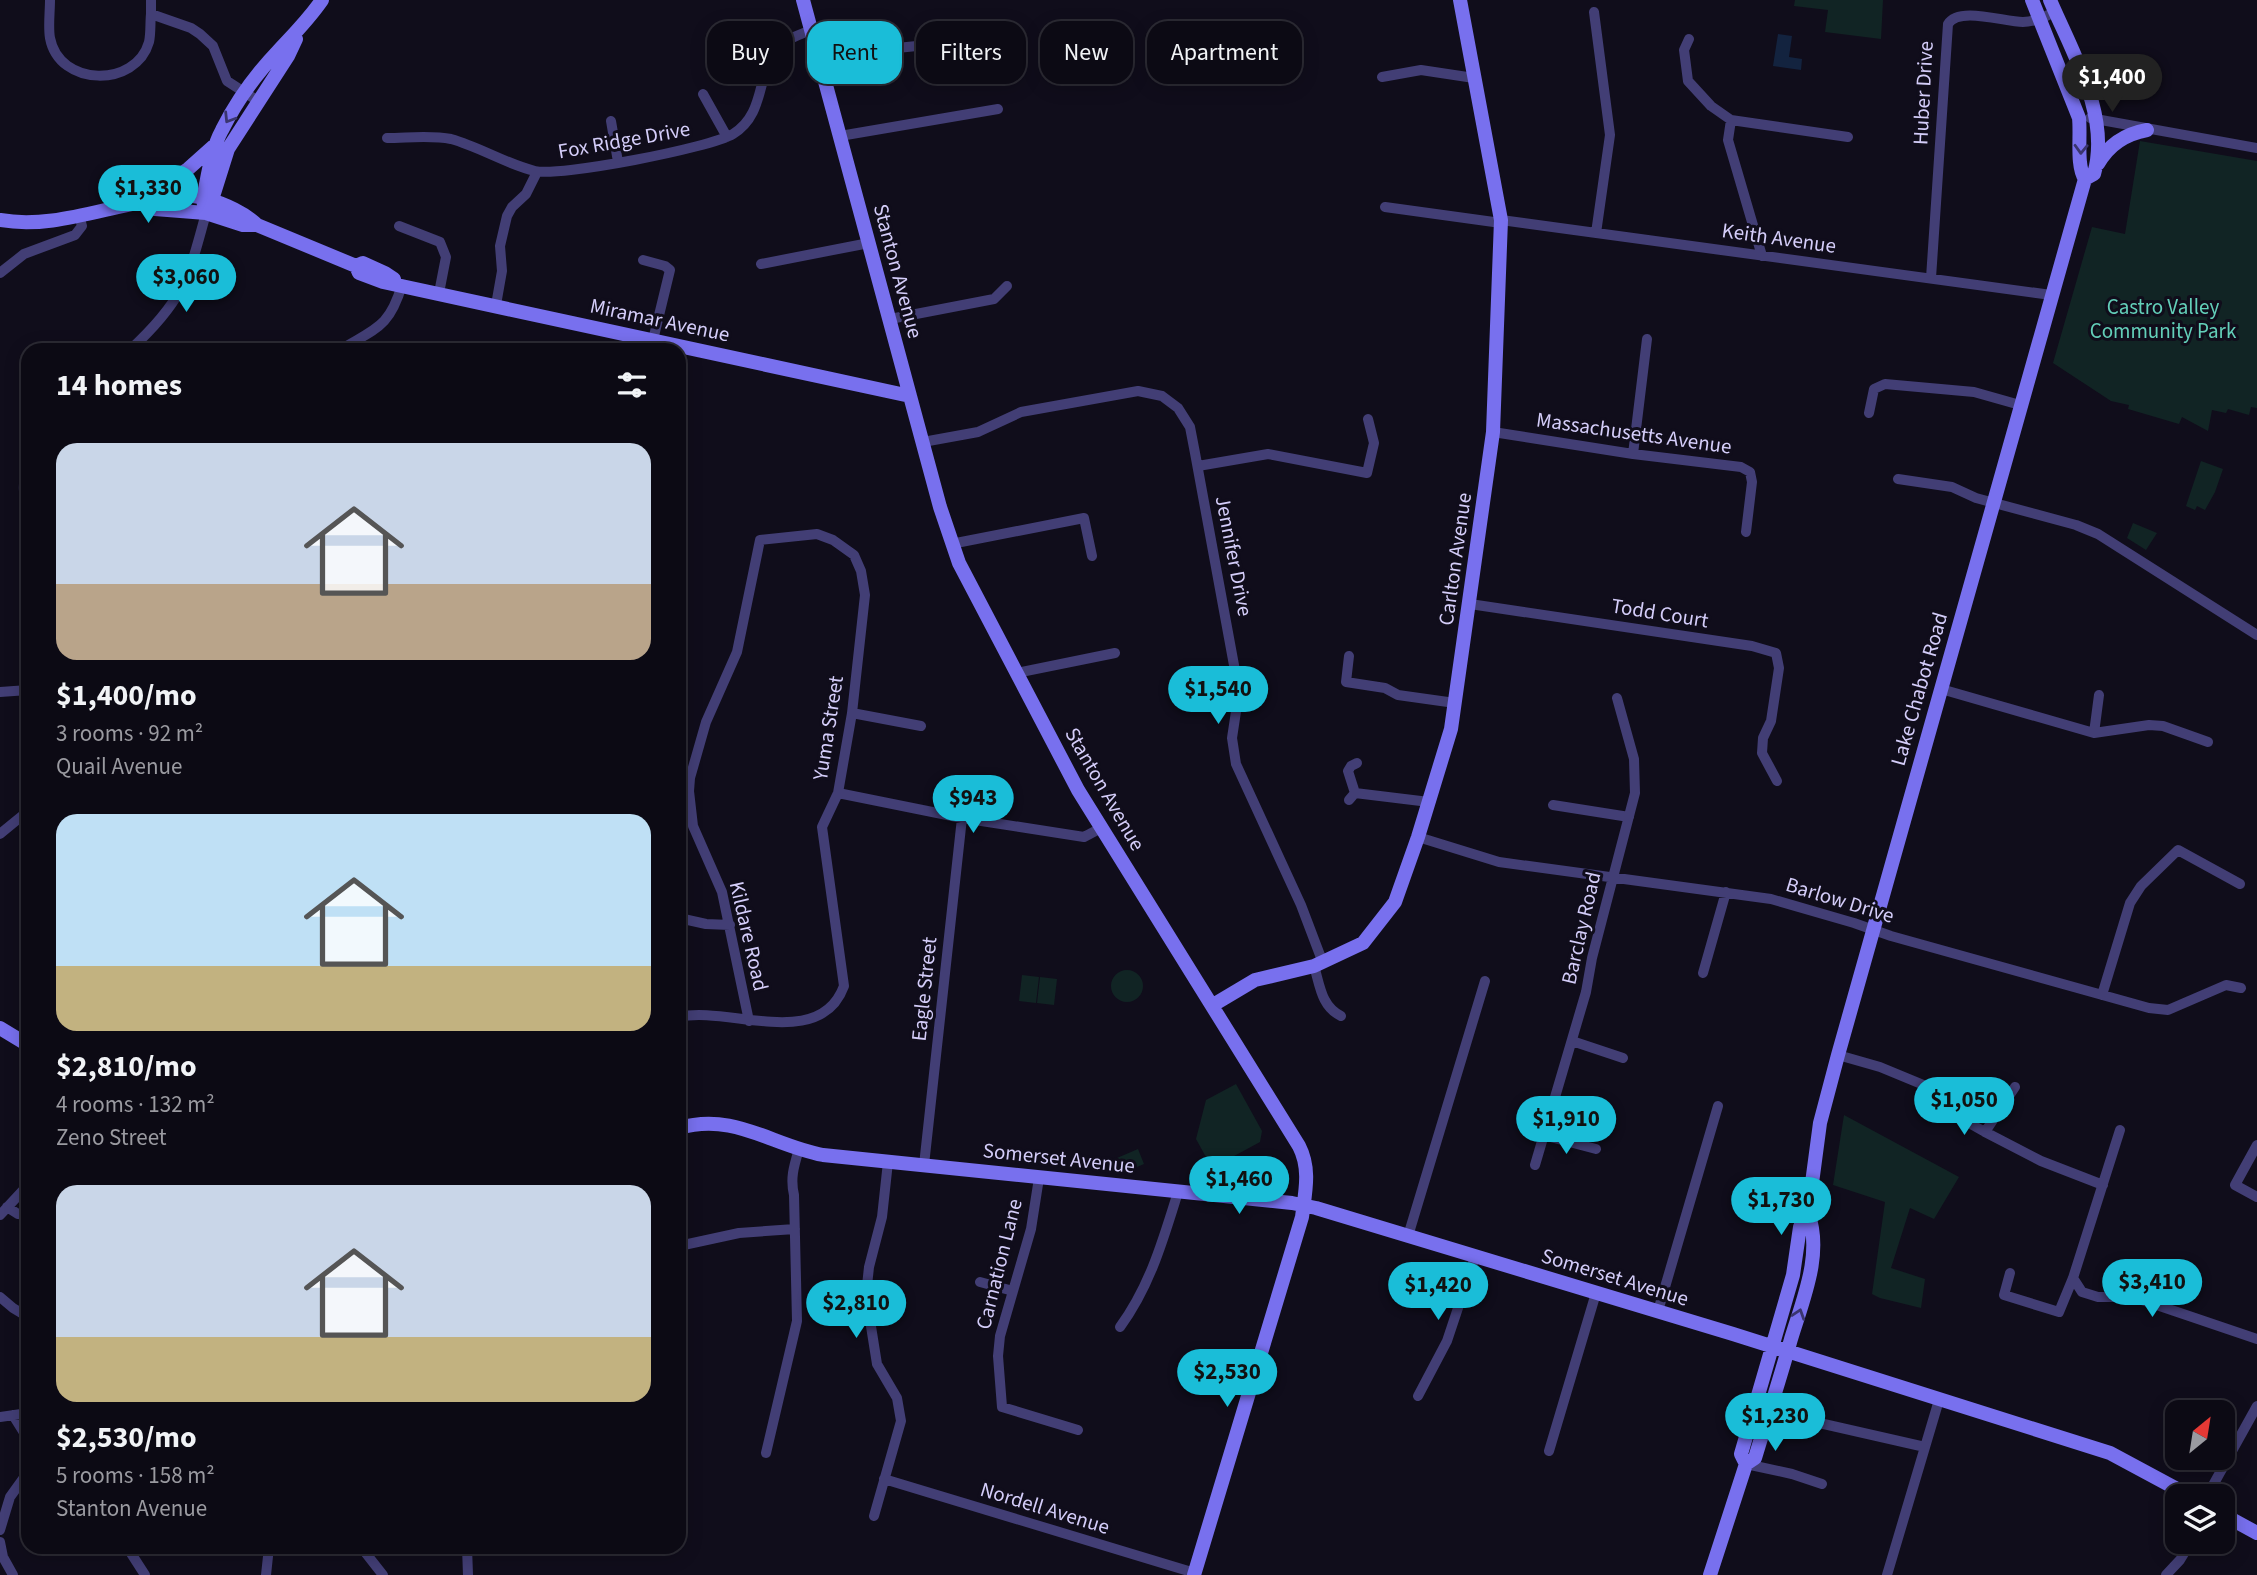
<!DOCTYPE html>
<html lang="en">
<head>
<meta charset="utf-8">
<style>
	:root { --surface:#0c0a14; --page:#15131d; --text:#f1f3f6; --muted:#9a9aa0; --line:#2c2b34; --accent:#1abdd8 }
	body { margin:0; font-family:"Source Sans 3",sans-serif; background:var(--page); color:var(--text); height:100vh; display:flex; flex-direction:column; font-size:26px; white-space:nowrap }
	* { box-sizing:border-box; margin:0 }
	p { font-size:23px; color:var(--muted) }
	.icon { flex:none; width:38px; height:38px; fill:none; stroke:currentColor; stroke-width:2; stroke-linecap:round; stroke-linejoin:round }
	.map { position:relative; flex:1; overflow:hidden }
	.sheet { position:absolute; left:21px; top:343px; width:665px; height:1211px; display:flex; flex-direction:column; background:var(--surface); border-radius:21px; box-shadow:0 4px 18px #0003,0 0 0 2px var(--line) }
	.sheet>* { flex:none }
	.hud { position:absolute; left:707px; top:21px; width:665px; height:63px; display:flex; gap:14px }
	.needle { width:46px; rotate:30deg }
	.tools { position:absolute; left:2165px; top:1400px; display:grid; gap:14px }
	.tools a { display:grid; place-items:center; width:70px; height:70px; border-radius:14px; background:var(--surface); box-shadow:0 4px 18px #0003,0 0 0 2px var(--line); font-size:35px }
	.price { position:absolute; translate:-50% -60px; padding:0 16px; border-radius:24px; background:var(--accent); color:#111; font-size:23px; line-height:46px; filter:drop-shadow(0 2px 4px #0008) }
	.price::after { content:''; position:absolute; left:50%; top:42px; width:21px; height:16px; margin-left:-10px; background:inherit; clip-path:polygon(0 0,100% 0,50% 100%) }
	.price.selected { background:#222; color:#fff }
	ul { padding:0; list-style:none }
	li { display:grid; align-content:center; gap:14px; height:371px; padding:0 35px }
	li span { display:grid; place-items:center; height:217px; border-radius:21px; color:#555 }
	li>.icon { margin-inline-start:auto }
	span .icon { width:126px; height:126px; fill:#fffc; stroke-width:1 }
	li b { font-size:30px }
	h2 { display:flex; justify-content:space-between; align-items:center; height:84px; padding:0 35px; font-size:30px }
	.pill { padding:0 24px; border-radius:21px; background:var(--surface); box-shadow:0 4px 18px #0003,0 0 0 2px var(--line); font-size:24px; line-height:63px }
	.pill.selected { background:var(--accent); color:#111 }
	.map>svg:first-child { display:block }
</style>
</head>
<body>
<div class="map">
<svg width="2257" height="1575" viewBox="0 0 2257 1575">
	<rect width="100%" height="100%" fill="#100d1b"/>
	<path fill="#112424" d="M1795,0H1883L1881,39L1825,32L1828,10L1794,6Z
		M2140,141L2257,161V408L2251,407L2249,415L2228,409L2226,413L2212,410L2208,431L2182,417L2179,424L2128,409L2129,405L2111,401L2053,363L2092,227L2125,234Z
		M2201,461L2223,469L2215,492L2205,510L2197,506L2195,510L2186,506Z
		M2133,523L2157,533L2146,550L2127,538Z
		M1111 986a16 16 0 1 1 32 0a16 16 0 1 1-32 0Z
		M1022,975L1039,977L1036,1003L1019,1001Z
		M1040,977L1057,979L1054,1005L1037,1003Z
		M1236,1084L1262,1131L1260,1142L1212,1168L1196,1139L1206,1100Z
		M1844,1115L1959,1177L1934,1219L1910,1208L1891,1268L1925,1279L1921,1308L1880,1298L1872,1294L1885,1202L1833,1185Z
		M1138,1149L1144,1164L1123,1173L1117,1158Z"/>
	<path fill="#13233f" d="M1778,34L1792,36L1789,57L1802,59L1801,70L1773,66Z"/>
	<g fill="none" stroke-linecap="round" stroke-linejoin="round">
		<path stroke="#423e75" stroke-width="10" d="M50,0C50,12 48,27 50,38C59,87 136,88 149,42C151,33 150,23 151,14L191,28L200,34L213,46L227,81L258,101
			M151,0V14
			M1594,12L1610,135L1596,233
			M1689,39L1684,50L1688,81L1711,106L1731,120L1848,137
			M819,56L946,43
			M1382,77L1421,70L1474,78
			M703,94L727,137
			M2090,118L2257,148
			M1731,120L1728,140L1762,256
			M611,121L618,162
			M840,136L998,109
			M387,138C407,138 431,135 451,139C480,147 506,164 535,171C559,177 710,148 733,134C769,112 754,67 783,44C790,37 802,34 811,30
			M1385,207L1501,223
			M1501,220L2051,295
			M399,226L440,242L446,257L439,293
			M643,260L665,266L670,270L653,340
			M761,264L869,243
			M0,273L24,254L75,235L82,226L79,215
			M1931,278L1948,24C1959,6 2004,22 2023,22C2034,22 2044,17 2055,12
			M496,305L502,271L500,246L507,216L512,207L526,194L537,172
			M890,319L994,299L1007,286
			M130,350C183,301 188,280 206,213
			M340,350C376,328 389,328 402,285
			M1869,413L1874,389L1885,384L1974,392L2020,405
			M1493,432L1633,454L1741,467L1750,472L1752,482L1746,532
			M923,442L978,432L1021,412L1138,391L1162,396L1178,408L1190,427L1195,453L1236,676L1237,705L1232,738L1236,764L1301,905L1323,963
			M1633,454L1647,339
			M28,459C22,479 23,500 28,520
			M1198,466L1268,454L1367,473L1374,443L1368,419
			M1898,479L1952,487L1976,498L2076,525L2098,534L2257,635
			M951,544L1084,518L1092,556
			M1470,604L1752,646L1776,653L1779,668L1771,721L1763,738L1762,753L1777,781
			M1349,656L1346,682L1385,688L1398,695L1455,703
			M1016,673L1115,653
			M1941,689L2094,733L2149,725L2163,726L2208,742
			M0,692L28,690
			M852,713L921,726
			M2094,733L2099,695
			M838,793L962,818L1084,837L1101,828
			M1355,793L1429,802
			M1349,800L1355,793L1348,771L1351,766L1357,763
			M1553,805L1629,817
			M0,834L28,811
			M1418,837L1499,862L1771,899L1854,923L1891,936L2149,1008L2168,1010L2226,985L2241,988
			M679,918L706,924L730,925
			M1314,966C1320,985 1321,1006 1341,1016
			M1703,973L1726,892
			M2102,995L2130,903L2141,886L2178,850L2240,884
			M679,1017C727,1005 820,1052 844,986L822,827L838,793L852,713L865,595L861,571L854,555L833,540L817,534L760,540L737,652L706,722L690,778L689,791L693,826L722,892L749,1021
			M1572,1041L1623,1058
			M1838,1055L1880,1067L1926,1086L1934,1092L1960,1118L1985,1132L2041,1161L2103,1185
			M1985,1132L2015,1087
			M1543,1135L1596,1149
			M2257,1145L2235,1185L2257,1197
			M924,1165L962,818
			M1535,1165L1586,992L1592,958L1635,793L1634,759L1617,698
			M1039,1178L1031,1229L1000,1336L998,1356L1002,1407L1078,1430
			M7,1207L18,1214L28,1215
			M0,1215L28,1185
			M1408,1236L1485,981
			M679,1246L739,1233L795,1229
			M2010,1273L2004,1295L2059,1312L2073,1278L2120,1130
			M2073,1278L2082,1292L2098,1297H2133L2257,1339
			M980,1282L1013,1291
			M0,1297L13,1308L28,1317
			M1658,1311L1718,1106
			M1120,1327C1150,1286 1163,1240 1178,1192
			M1418,1396L1447,1341L1475,1257
			M13,1415L28,1439
			M0,1417L28,1413
			M1815,1422L1925,1447
			M1549,1451L1596,1293
			M766,1453L797,1321L794,1195C790,1178 794,1166 799,1149
			M1746,1464L1792,1474L1822,1484
			M884,1479L1195,1573
			M2207,1496L2257,1406
			M874,1516L901,1421L897,1398L877,1364L866,1295L869,1267L882,1217L888,1162
			M0,1530L10,1497L28,1472
			M0,1542L3,1557L13,1575
			M127,1547L145,1575
			M361,1547L383,1575
			M467,1547L468,1575
			M266,1575L269,1547
			M1887,1575L1939,1400
			M2166,1575L2180,1560L2191,1542"/>
		<path stroke="#7870ee" stroke-width="14" d="M803,0L940,507L959,563L1078,790L1299,1146C1311,1169 1305,1193 1302,1217L1194,1575
			M2050,0C2072,52 2111,116 2094,174L2085,179
			M2098,164C2109,144 2125,134 2147,130
			M147,196L188,169L216,144
			M148,201L155,209L206,213L243,225H257L356,266L363,263L385,273L394,279
			M211,203L228,149L288,56L296,39
			M204,205L203,199C208,176 211,150 222,130C236,102 258,72 279,50C295,33 309,19 322,0
			M0,220C49,229 99,209 148,201C175,184 235,203 257,225
			M356,266L359,273L383,282L910,396
			M1213,1005L1255,980L1314,966L1363,943L1395,902L1418,837L1451,729L1493,432L1501,220L1460,0
			M0,1028L28,1045
			M679,1128C734,1112 771,1145 823,1155L1292,1203L1316,1208L1733,1334L2110,1453L2190,1496
			M1746,1464L1741,1454L1793,1275L1800,1227L1808,1213L1820,1123L1838,1055L2085,179C2076,166 2081,135 2079,118L2032,0
			M2222,1514L2257,1533
			M1710,1575L1746,1464L1755,1458C1767,1418 1780,1379 1791,1339C1803,1299 1823,1254 1808,1213"/>
	</g>
	<defs><path id="oneway-chevron" d="M-2-3.5L2.5 0L-2 3.5" fill="none" stroke-width="1.6" stroke-linecap="round" stroke-linejoin="round" transform="scale(1.75)"/></defs>
	<g stroke="#3a356f">
		<use href="#oneway-chevron" transform="translate(229 118) rotate(122)"/>
		<use href="#oneway-chevron" transform="translate(2081 149) rotate(92)"/>
		<use href="#oneway-chevron" transform="translate(1799 1314) rotate(-72)"/>
	</g>
	<g text-anchor="middle" dominant-baseline="central" stroke-width="6" stroke-linejoin="round" paint-order="stroke">
		<g font-size="21" fill="#d4cdf9" stroke="#100d1b">
			<text transform="translate(1923 93) rotate(-87)">Huber Drive</text>
			<text transform="translate(624 140) rotate(-10)">Fox Ridge Drive</text>
			<text transform="translate(1779 238) rotate(8)">Keith Avenue</text>
			<text transform="translate(898 271) rotate(75)">Stanton Avenue</text>
			<text transform="translate(660 320) rotate(12)">Miramar Avenue</text>
			<text transform="translate(1634 433) rotate(8)">Massachusetts Avenue</text>
			<text transform="translate(1234 556) rotate(79)">Jennifer Drive</text>
			<text transform="translate(1455 559) rotate(-82)">Carlton Avenue</text>
			<text transform="translate(1660 613) rotate(9)">Todd Court</text>
			<text transform="translate(1919 689) rotate(-74)">Lake Chabot Road</text>
			<text transform="translate(828 728) rotate(-81)">Yuma Street</text>
			<text transform="translate(1105 789) rotate(60)">Stanton Avenue</text>
			<text transform="translate(1840 900) rotate(17)">Barlow Drive</text>
			<text transform="translate(1581 928) rotate(-77)">Barclay Road</text>
			<text transform="translate(749 936) rotate(77)">Kildare Road</text>
			<text transform="translate(924 989) rotate(-84)">Eagle Street</text>
			<text transform="translate(1059 1158) rotate(6)">Somerset Avenue</text>
			<text transform="translate(999 1264) rotate(-76)">Carnation Lane</text>
			<text transform="translate(1615 1277) rotate(17)">Somerset Avenue</text>
			<text transform="translate(1045 1508) rotate(17)">Nordell Avenue</text>
		</g>
		<g font-size="21" fill="#63cfb9" stroke="#100d1b">
			<text x="2163" y="307">Castro Valley<tspan x="2163" dy="24">Community Park</tspan></text>
		</g>
	</g>
</svg>
<div class="tools">
<a><svg class="needle" viewBox="-14 -14 28 28"><path d="M0-13l5 13h-10z" fill="#e53935"/><path d="M0 13l5-13h-10z" fill="#9a9aa0"/></svg></a>
<a><svg class="icon" aria-label="layers" viewBox="0 0 24 24"><path d="M12 4l9 5-9 5-9-5zM3 14l9 5 9-5"/></svg></a>
</div>
<b class="price selected" style="left:2112px;top:114px">$1,400</b>
<b class="price" style="left:148px;top:225px">$1,330</b>
<b class="price" style="left:186px;top:314px">$3,060</b>
<b class="price" style="left:1218px;top:726px">$1,540</b>
<b class="price" style="left:973px;top:835px">$943</b>
<b class="price" style="left:1964px;top:1137px">$1,050</b>
<b class="price" style="left:1566px;top:1156px">$1,910</b>
<b class="price" style="left:1239px;top:1216px">$1,460</b>
<b class="price" style="left:1781px;top:1237px">$1,730</b>
<b class="price" style="left:2152px;top:1319px">$3,410</b>
<b class="price" style="left:1438px;top:1322px">$1,420</b>
<b class="price" style="left:856px;top:1340px">$2,810</b>
<b class="price" style="left:1227px;top:1409px">$2,530</b>
<b class="price" style="left:1775px;top:1453px">$1,230</b>
<div class="hud">
<a class="pill">Buy</a>
<a class="pill selected">Rent</a>
<a class="pill">Filters</a>
<a class="pill">New</a>
<a class="pill">Apartment</a>
</div>
<section class="sheet">
<h2>14 homes<svg class="icon" aria-label="filters" viewBox="0 0 24 24"><path d="M4 7h16M4 17h16"/><circle cx="9" cy="7" r="2"/><circle cx="15" cy="17" r="2"/></svg></h2>
<ul>
<li><span style="background:linear-gradient(#c9d6e8 65%,#b9a48a 0)"><svg class="icon" aria-label="home" viewBox="0 0 24 24"><path d="M3 11l9-7 9 7M6 9v11h12V9"/></svg></span><div><b>$1,400/mo</b><p>3 rooms · 92 m²</p><p>Quail Avenue</p></div></li>
<li><span style="background:linear-gradient(#bfe0f5 70%,#c2b280 0)"><svg class="icon" aria-label="home" viewBox="0 0 24 24"><path d="M3 11l9-7 9 7M6 9v11h12V9"/></svg></span><div><b>$2,810/mo</b><p>4 rooms · 132 m²</p><p>Zeno Street</p></div></li>
<li><span style="background:linear-gradient(#c9d6e8 70%,#c2b280 0)"><svg class="icon" aria-label="home" viewBox="0 0 24 24"><path d="M3 11l9-7 9 7M6 9v11h12V9"/></svg></span><div><b>$2,530/mo</b><p>5 rooms · 158 m²</p><p>Stanton Avenue</p></div></li>
</ul>
</section>
</div>
</body>
</html>
